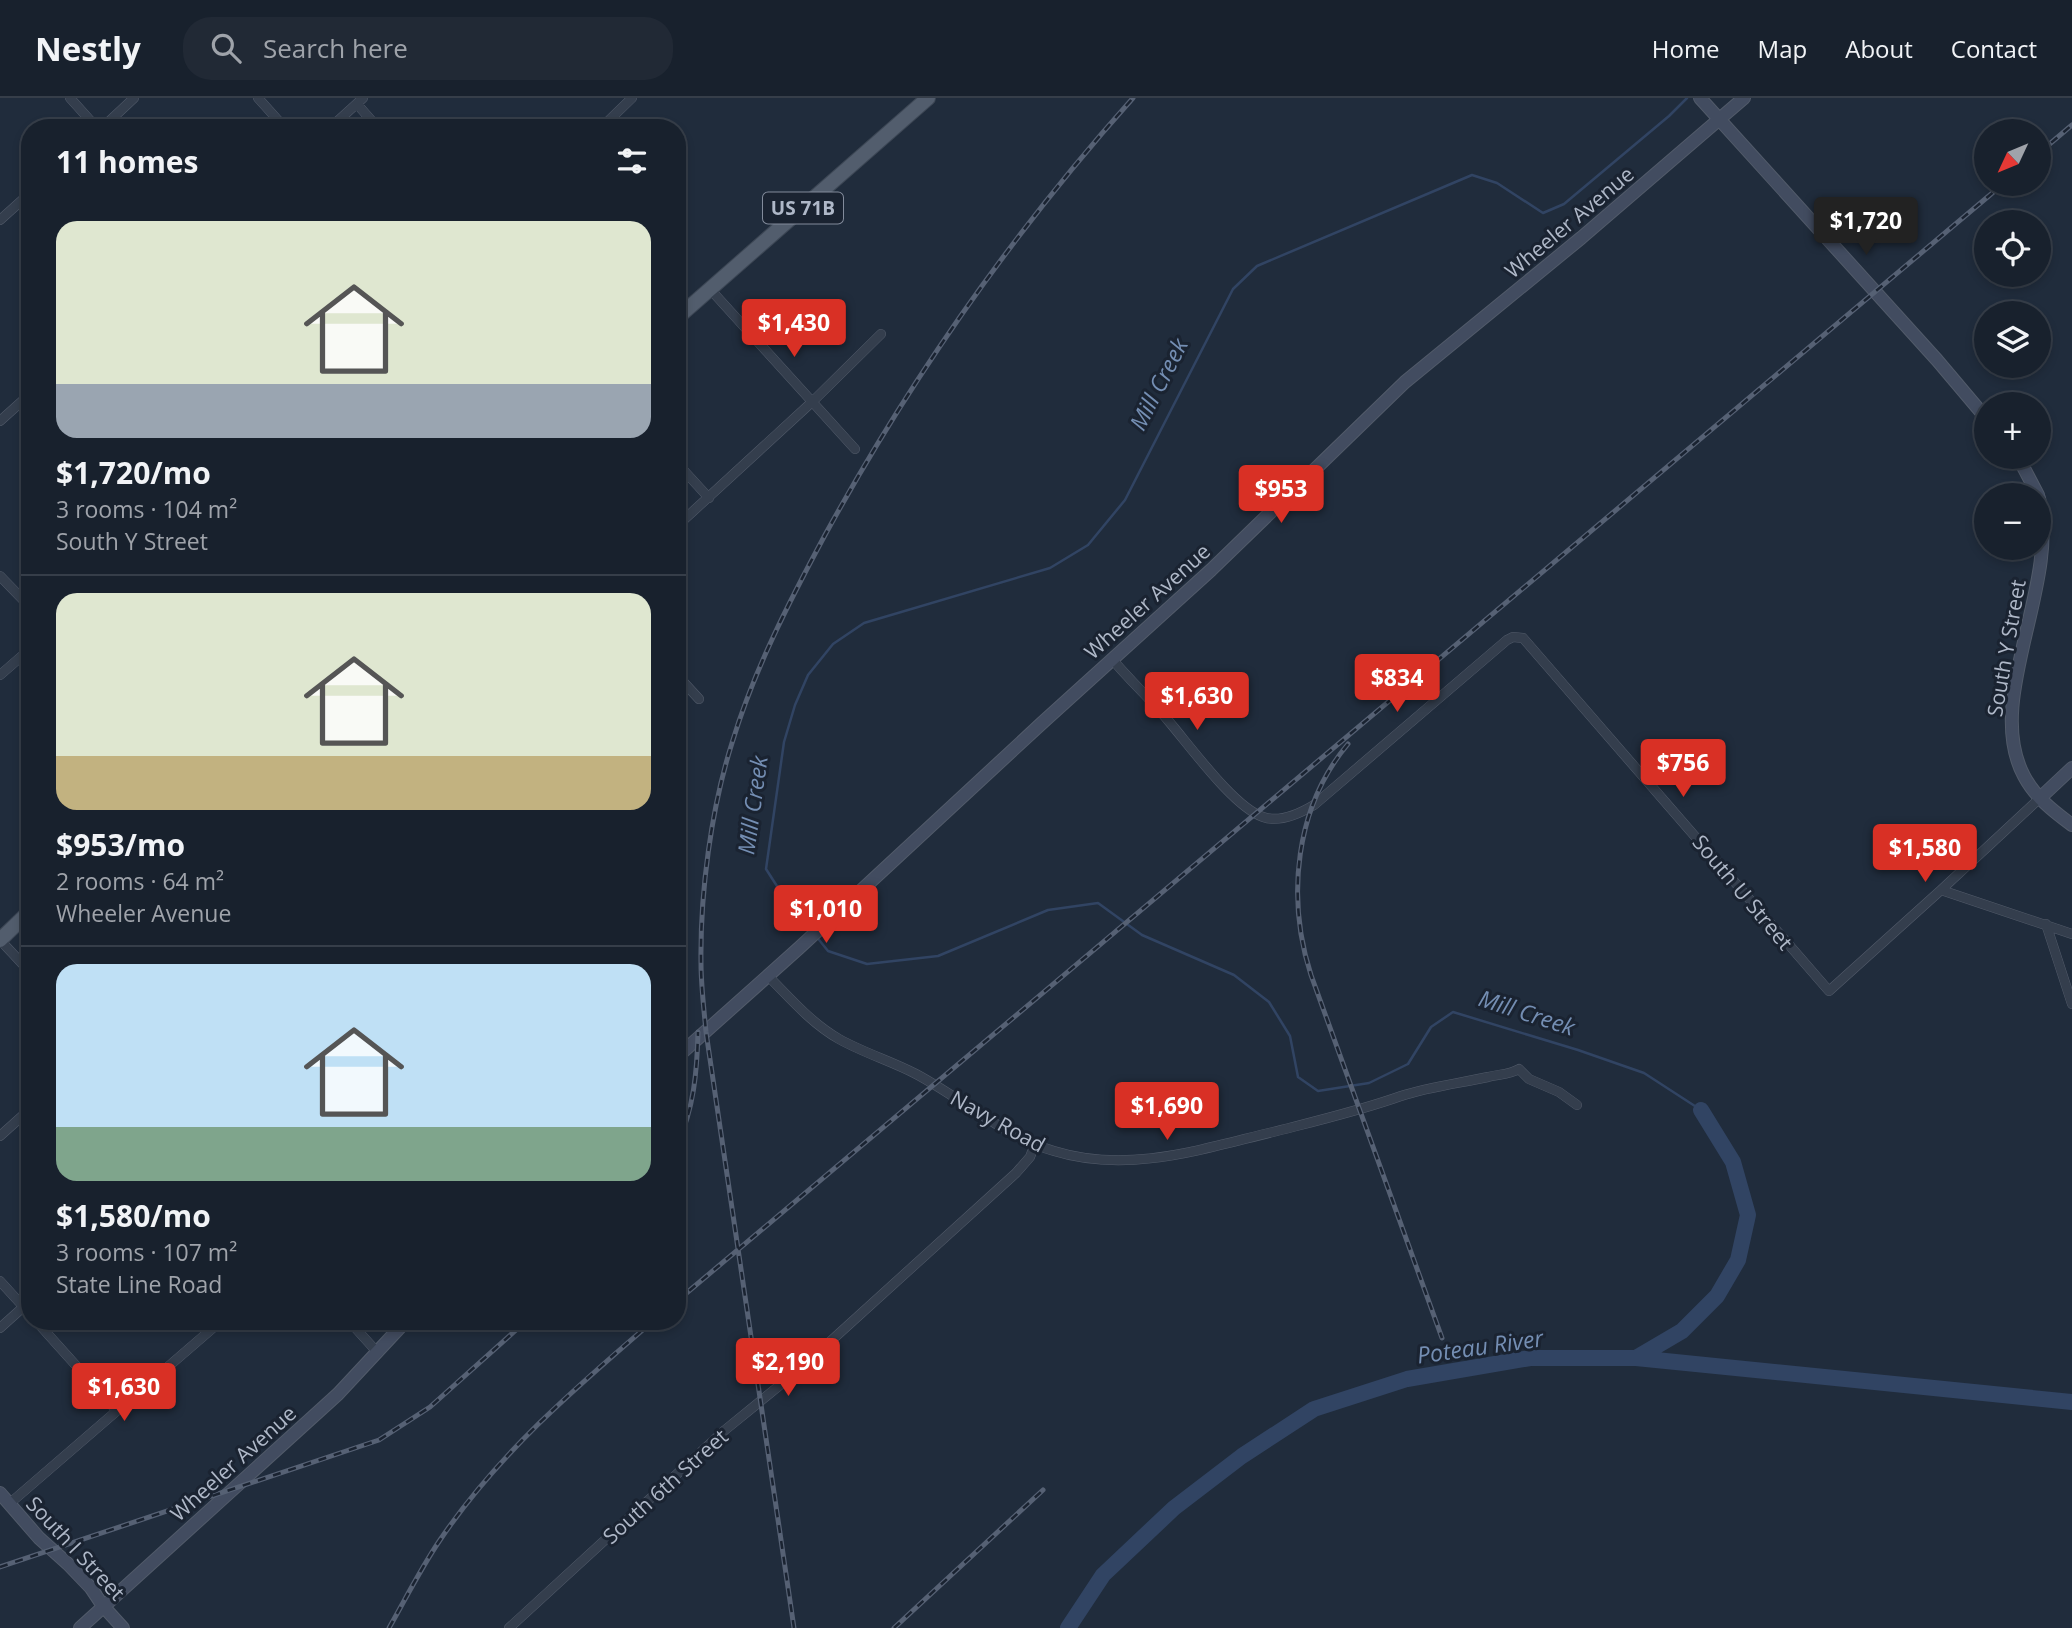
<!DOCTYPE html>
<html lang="en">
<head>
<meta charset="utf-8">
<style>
	:root { --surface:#18212d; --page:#212935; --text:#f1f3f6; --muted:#9fa3aa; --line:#363e49; --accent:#d93025 }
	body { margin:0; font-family:"Open Sans",sans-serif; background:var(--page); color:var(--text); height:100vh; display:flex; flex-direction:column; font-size:26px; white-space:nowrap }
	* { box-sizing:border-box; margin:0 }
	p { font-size:23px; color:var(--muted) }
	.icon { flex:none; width:38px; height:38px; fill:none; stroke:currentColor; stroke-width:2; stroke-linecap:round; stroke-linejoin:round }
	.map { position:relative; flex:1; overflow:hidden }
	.details { position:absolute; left:21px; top:21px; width:665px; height:1211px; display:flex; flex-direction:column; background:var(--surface); border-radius:28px; box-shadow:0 4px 10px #0003,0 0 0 2px var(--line) }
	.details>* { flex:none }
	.needle { width:46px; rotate:226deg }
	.controls { position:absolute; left:1974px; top:21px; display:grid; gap:14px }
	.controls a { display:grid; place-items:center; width:77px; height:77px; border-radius:50%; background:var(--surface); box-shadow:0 4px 10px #0003,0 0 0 2px var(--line); font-size:35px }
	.price { position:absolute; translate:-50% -60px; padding:0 16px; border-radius:7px; background:var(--accent); color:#fff; font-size:23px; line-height:46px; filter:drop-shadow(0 2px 4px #0008) }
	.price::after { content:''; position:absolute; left:50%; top:42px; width:21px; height:16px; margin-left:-10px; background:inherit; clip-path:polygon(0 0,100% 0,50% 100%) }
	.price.on { background:#222; color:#fff }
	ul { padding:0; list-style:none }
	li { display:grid; align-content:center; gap:14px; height:371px; padding:0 35px }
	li+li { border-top:2px solid var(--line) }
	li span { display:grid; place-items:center; height:217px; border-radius:21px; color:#555 }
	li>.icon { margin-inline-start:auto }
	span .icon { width:126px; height:126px; fill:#fffc; stroke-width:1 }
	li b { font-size:30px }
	h2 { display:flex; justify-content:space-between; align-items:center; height:84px; padding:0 35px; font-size:30px }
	header { display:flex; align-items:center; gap:42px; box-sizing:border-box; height:98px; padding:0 35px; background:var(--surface); border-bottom:2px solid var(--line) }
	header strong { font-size:33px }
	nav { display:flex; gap:38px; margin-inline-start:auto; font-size:24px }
	.search { width:490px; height:63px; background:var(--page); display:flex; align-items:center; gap:18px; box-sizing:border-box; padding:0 24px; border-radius:28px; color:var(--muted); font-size:26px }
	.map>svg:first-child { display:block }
</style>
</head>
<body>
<header>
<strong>Nestly</strong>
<div class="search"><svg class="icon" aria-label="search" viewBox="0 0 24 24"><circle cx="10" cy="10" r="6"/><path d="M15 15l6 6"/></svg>Search here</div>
<nav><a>Home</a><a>Map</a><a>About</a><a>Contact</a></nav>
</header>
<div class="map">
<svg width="2072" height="1530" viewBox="0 0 2072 1530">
	<rect width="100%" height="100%" fill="#202c3c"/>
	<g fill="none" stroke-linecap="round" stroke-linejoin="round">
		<path stroke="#314463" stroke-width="2.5" d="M812,833L791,810L766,771L784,644L795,607L808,577L833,546L864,525L1050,470L1088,447L1125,402L1233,191L1257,168L1472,77L1497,85L1543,115L1564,106L1669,18L1687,0
			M816,838L828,853L867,866L938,858L1048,812L1098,805L1142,837L1234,877L1269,904L1290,938L1298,979L1318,993L1369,985L1408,966L1431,929L1453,914L1578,952L1644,975L1701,1012"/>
		<path stroke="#314463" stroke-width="16" d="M1636,1260L1682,1233L1717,1198L1738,1162L1748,1117L1733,1064L1701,1012
			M1068,1530L1103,1477L1174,1410L1242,1358L1314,1311L1407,1281L1530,1260H1636L2072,1304"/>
		<defs>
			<path id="street" d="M70,0L97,30
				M258,0L285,30
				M357,6L378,30
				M102,30L134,0
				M330,30L363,0
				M601,30L632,0
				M0,122L30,95
				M710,191L855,351
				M0,323L30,296
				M677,365L709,400
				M677,428L812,304L881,236
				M0,478L30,509
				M1112,561C1127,579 1144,595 1159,612C1184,639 1231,708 1263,719C1280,725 1299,716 1314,707L1507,542L1513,539L1523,540L1829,893L1941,792L2040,700
				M0,577L30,551
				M677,577L699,601
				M1941,792L2072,836
				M2046,826L2072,906
				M0,842L30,874
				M768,878C790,900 811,925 839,941C864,955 891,963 916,976C963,1001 1003,1038 1054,1053C1128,1076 1202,1051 1273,1034C1316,1023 1359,1013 1401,998C1428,989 1460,985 1488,979C1499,976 1509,977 1519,971L1529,981L1559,994L1577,1007
				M0,1038L30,1011
				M0,1183L30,1216
				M36,1223L116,1312
				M349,1223L378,1255
				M0,1230L30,1203
				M9,1406L221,1223
				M509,1530L725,1332L801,1270L1016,1075L1030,1059L1035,1046"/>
			<path id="secondary" d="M1700,0L1937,262L1986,320
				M2018,359L2038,397
				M2039,400C2060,488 1983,602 2024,678C2035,699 2053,713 2072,727
				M2040,700L2072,670
				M677,959L799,850L1042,625L1211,472L1405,284L1581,140L1744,0
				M0,1395L39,1440L68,1466L91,1490L103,1508L123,1530
				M80,1530L338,1296L406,1223"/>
			<path id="primary" d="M677,220L928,0
				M0,842L30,813"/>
		</defs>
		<use href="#street" stroke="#525b6a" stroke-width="10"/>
		<use href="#secondary" stroke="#525b6a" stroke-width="14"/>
		<use href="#primary" stroke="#3d4755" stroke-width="16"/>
		<use href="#street" stroke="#343e4d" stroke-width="9"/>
		<use href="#secondary" stroke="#424c60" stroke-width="12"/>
		<use href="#primary" stroke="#525d6d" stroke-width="14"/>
		<defs>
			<path id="rail" d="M2039,55L2072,27
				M1348,646C1295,709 1286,800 1311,877L1442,1240
				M677,1047C694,1010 697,974 698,934
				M677,1203L2003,86
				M0,1469L379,1342L430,1309L526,1223
				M389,1530C406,1500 421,1470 440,1442C498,1356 575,1290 653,1223
				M794,1530L706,934C704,911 701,888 701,865C700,796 711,711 732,645C754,572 789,504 825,437C911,280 1014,133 1133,0
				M894,1530L1043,1392"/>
		</defs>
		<use href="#rail" stroke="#566174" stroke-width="5"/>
		<use href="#rail" stroke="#1a2331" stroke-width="2.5" stroke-dasharray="8" stroke-linecap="butt"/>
	</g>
	<g text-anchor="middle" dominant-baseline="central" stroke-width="6" stroke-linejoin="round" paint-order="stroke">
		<rect fill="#1a2331" stroke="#828b9b" stroke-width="2" x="763" y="94.5" width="80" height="31" rx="5"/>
		<g font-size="19" font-weight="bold" fill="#afb8c8">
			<text x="803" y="110">US 71B</text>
		</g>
		<g font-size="21" fill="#afb8c8" stroke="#1a2331">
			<text transform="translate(1569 124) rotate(-40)">Wheeler Avenue</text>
			<text transform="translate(1147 503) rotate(-42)">Wheeler Avenue</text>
			<text transform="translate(2006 550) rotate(-80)">South Y Street</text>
			<text transform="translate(1743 794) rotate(50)">South U Street</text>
			<text transform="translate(998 1023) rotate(29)">Navy Road</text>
			<text transform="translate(233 1365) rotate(-42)">Wheeler Avenue</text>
			<text transform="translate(665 1388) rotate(-42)">South 6th Street</text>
			<text transform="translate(76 1450) rotate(47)">South I Street</text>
		</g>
		<g font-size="23" font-style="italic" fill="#748eb3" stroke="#1a2331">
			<text transform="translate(1158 286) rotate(-63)">Mill Creek</text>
			<text transform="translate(752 707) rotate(-82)">Mill Creek</text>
			<text transform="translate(1527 914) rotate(18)">Mill Creek</text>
			<text transform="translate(1480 1248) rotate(-8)">Poteau River</text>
		</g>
	</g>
</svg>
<div class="controls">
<a><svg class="needle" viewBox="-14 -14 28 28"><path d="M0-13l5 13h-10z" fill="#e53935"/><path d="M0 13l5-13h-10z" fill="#9fa3aa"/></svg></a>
<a><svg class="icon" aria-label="locate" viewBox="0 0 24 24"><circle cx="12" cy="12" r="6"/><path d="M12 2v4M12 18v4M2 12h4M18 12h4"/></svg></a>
<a><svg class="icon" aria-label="layers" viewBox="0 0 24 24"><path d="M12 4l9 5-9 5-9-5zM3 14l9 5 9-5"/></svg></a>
<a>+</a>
<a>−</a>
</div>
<b class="price on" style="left:1866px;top:159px">$1,720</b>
<b class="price" style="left:794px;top:261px">$1,430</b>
<b class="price" style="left:1281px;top:427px">$953</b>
<b class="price" style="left:1397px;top:616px">$834</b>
<b class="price" style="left:1197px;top:634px">$1,630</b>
<b class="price" style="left:1683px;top:701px">$756</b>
<b class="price" style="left:1925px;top:786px">$1,580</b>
<b class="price" style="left:826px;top:847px">$1,010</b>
<b class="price" style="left:1167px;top:1044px">$1,690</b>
<b class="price" style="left:788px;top:1300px">$2,190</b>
<b class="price" style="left:124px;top:1325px">$1,630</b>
<section class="details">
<h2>11 homes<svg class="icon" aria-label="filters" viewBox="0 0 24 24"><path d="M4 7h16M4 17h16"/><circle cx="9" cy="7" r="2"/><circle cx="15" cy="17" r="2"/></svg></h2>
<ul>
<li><span style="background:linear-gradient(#dfe7d0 75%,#9aa5b1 0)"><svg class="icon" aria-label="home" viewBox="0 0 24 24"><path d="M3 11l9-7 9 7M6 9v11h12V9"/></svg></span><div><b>$1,720/mo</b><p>3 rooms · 104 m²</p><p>South Y Street</p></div></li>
<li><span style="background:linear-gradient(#dfe7d0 75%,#c2b280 0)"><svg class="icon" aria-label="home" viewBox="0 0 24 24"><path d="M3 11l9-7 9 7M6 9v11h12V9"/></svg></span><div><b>$953/mo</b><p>2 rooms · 64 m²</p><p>Wheeler Avenue</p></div></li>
<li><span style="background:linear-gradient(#bfe0f5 75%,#7fa58c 0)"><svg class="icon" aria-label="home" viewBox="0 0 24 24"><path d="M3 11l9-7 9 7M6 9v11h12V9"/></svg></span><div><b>$1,580/mo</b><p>3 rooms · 107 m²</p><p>State Line Road</p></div></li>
</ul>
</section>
</div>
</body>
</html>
